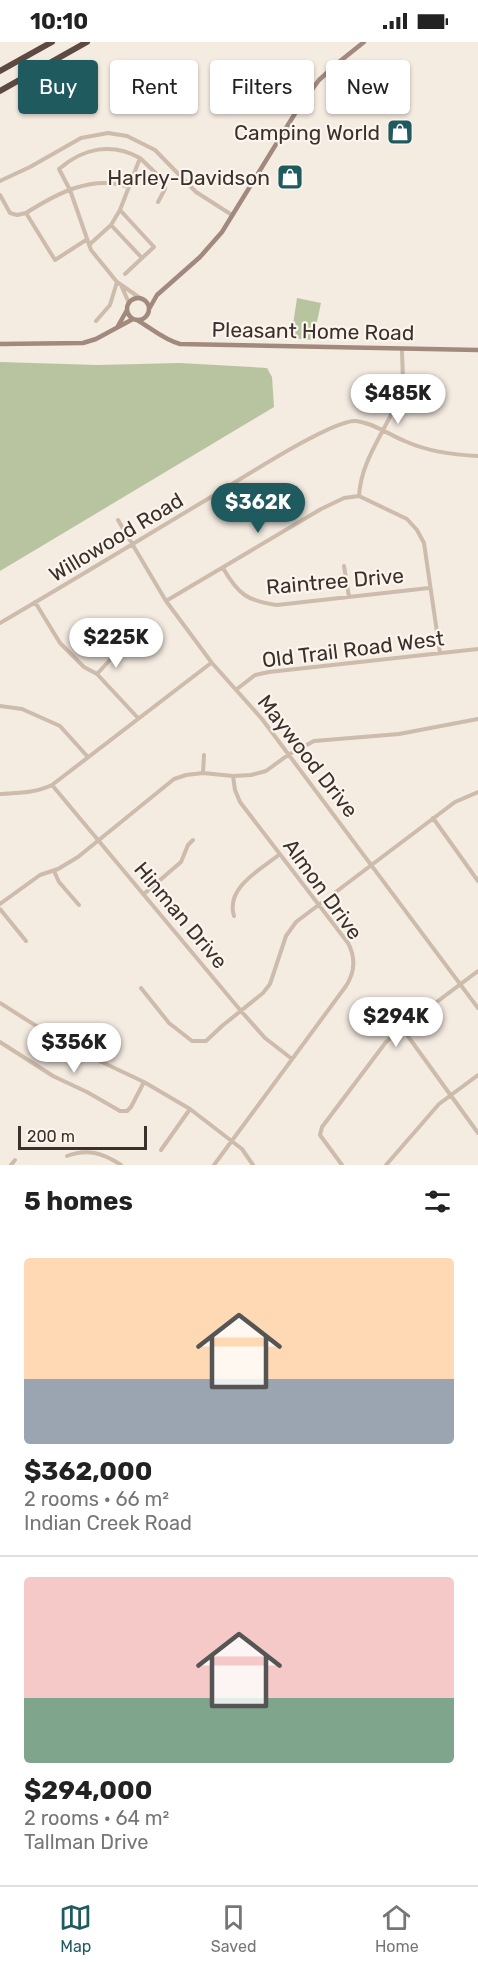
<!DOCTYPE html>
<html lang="en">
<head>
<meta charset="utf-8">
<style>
	:root { --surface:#fff; --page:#f6f6f6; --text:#222; --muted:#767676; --line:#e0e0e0; --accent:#1f5a5e }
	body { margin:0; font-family:Rubik,sans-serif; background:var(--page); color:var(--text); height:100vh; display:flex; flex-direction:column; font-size:22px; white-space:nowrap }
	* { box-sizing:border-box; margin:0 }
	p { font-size:20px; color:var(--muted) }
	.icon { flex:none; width:33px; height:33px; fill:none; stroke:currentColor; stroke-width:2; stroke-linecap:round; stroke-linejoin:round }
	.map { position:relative; height:1123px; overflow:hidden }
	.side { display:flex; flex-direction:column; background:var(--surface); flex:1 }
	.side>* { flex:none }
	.banner { position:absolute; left:18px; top:18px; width:442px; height:54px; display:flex; gap:12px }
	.scale { position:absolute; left:18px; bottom:15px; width:129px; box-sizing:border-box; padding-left:6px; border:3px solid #3b302b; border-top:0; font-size:16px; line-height:21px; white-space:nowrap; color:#3b302b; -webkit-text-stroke:4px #fbf5ee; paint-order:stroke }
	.price { position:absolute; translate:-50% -51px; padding:0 14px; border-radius:21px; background:#fff; color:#222; font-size:20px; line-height:39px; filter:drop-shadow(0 2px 3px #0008) }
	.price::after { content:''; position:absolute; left:50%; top:36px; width:18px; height:14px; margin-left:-9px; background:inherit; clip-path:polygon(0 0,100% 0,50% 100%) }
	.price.active { background:var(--accent); color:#fff }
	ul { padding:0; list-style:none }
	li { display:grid; align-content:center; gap:12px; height:318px; padding:0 24px }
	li+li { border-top:2px solid var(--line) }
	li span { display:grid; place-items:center; height:186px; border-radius:6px; color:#555 }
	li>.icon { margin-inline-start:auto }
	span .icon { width:108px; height:108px; fill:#fffc; stroke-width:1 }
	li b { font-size:26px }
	h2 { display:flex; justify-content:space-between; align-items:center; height:72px; padding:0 24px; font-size:26px }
	.chip { padding:0 21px; border-radius:6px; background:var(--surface); box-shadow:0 2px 4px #0004; font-size:21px; line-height:54px }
	.chip.active { background:var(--accent); color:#fff }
	.status { display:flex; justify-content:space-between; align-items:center; height:42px; padding:0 30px; background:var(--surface); direction:ltr }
	.status svg { height:16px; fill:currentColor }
	.menu { display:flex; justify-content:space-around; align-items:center; height:84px; border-top:2px solid var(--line); background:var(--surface); font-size:16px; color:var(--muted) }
	.menu a { display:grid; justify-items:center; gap:3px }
	.menu .active { color:var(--accent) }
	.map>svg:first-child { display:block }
</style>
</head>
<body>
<div class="status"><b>10:10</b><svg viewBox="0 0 49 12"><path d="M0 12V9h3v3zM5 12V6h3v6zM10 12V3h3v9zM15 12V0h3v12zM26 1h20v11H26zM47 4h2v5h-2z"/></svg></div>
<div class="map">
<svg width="478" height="1123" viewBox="0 0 478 1123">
	<rect width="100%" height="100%" fill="#f4ebe1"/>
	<path fill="#b8c4a0" d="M297,256L321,261L313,298L291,296Z
		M0,320L97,323L180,321L267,326L272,335L274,365L0,529Z"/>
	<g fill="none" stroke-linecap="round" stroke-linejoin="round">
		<path stroke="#cdbbac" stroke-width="4" d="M140,116L165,140V147L158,160
			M0,139L30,125L81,96L108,91L127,94L155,108L196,150L232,173
			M0,153L10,171L17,173L26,171
			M111,183L120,168
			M86,198L55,218L26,171C56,152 92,132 129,145
			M89,203L111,183L142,216L154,205L120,168L140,116C112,100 83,106 59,127L70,148L91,208L117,240L140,256
			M125,232L142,216
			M121,243L129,261
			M96,279L110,263L117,240
			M359,454C361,417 386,389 399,355C405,340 402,323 402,308
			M118,478L166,559L212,621L262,677L478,966
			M344,524L349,555
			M223,526C238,552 247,559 277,563L429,546
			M166,559L321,467L344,456L359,454L407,477L417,488L424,501L440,611
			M35,560L60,601L84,625L97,632L138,676
			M0,581C72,539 144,495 216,452C241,437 333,377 356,379C374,381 391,394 407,400C430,410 454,413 478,414
			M97,632L119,608
			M237,647L255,633L269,630L478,607
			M0,664L22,667L60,684L87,714
			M203,731L204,713
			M52,743L241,969L265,996L292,1017
			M0,752C19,751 35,751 52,743L211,621
			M433,776L478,839
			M54,829L59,840L79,863
			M145,851L181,820L188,803L193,798
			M0,862L40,833L58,827L78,815L174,737L186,733L203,731L233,734L251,733L266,729L288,713L314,699L399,692L478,677
			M0,867L26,899
			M234,874C225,846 261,827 280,812
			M141,946L169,981L192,999H206L222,984L263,951L270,942L286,894L296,880L455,760L478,750
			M0,961L68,1004L144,1040L190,1067L242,1107L253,1123
			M402,986L478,1091
			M0,1000L53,1034L87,1050L120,1069H127L131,1065L144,1040
			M161,1108L190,1067
			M67,1114C87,1106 103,1111 121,1123
			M11,1123L15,1118
			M214,1123L346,944C355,930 356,916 348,901L240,760L235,748L233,734
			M342,1123L320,1093L322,1085L386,1000L402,986L478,929
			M386,1123L439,1062L478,1033"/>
		<path stroke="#a18a7d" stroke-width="4.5" d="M127 267a11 11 0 1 1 22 0a11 11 0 1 1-22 0Z
			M149,267L157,253L200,215L222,190L299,65L319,38L339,20L364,0
			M137,278C151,286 164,298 180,302L478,308
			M118,284L127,268
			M0,302L83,301L96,297L133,277"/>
		<path stroke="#5c4a42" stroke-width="6" d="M0,29L52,0
			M0,49L87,0"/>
	</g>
	<defs>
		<symbol id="shop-square" viewBox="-11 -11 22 22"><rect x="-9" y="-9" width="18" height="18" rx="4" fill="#1f5a5e" stroke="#fbf5ee"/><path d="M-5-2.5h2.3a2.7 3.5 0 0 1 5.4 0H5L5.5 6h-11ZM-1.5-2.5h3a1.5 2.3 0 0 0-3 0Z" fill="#fff"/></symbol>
	</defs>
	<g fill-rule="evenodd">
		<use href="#shop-square" x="385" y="75" width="30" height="30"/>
		<use href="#shop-square" x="275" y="120" width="30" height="30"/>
	</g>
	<g text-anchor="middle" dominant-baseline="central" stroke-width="4.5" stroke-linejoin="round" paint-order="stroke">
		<g font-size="21" fill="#3b302b" stroke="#fbf5ee" text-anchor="end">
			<text x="380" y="90">Camping World</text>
			<text x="270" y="135">Harley-Davidson</text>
		</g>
		<g font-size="21" fill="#3b302b" stroke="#fbf5ee">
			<text transform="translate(313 289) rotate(1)">Pleasant Home Road</text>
			<text transform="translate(116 495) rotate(-31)">Willowood Road</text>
			<text transform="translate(335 539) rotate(-5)">Raintree Drive</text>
			<text transform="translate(353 607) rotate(-7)">Old Trail Road West</text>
			<text transform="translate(308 714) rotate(52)">Maywood Drive</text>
			<text transform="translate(323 847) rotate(54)">Almon Drive</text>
			<text transform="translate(181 873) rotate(50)">Hinman Drive</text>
		</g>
	</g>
</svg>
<div class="scale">200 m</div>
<b class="price" style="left:398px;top:383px">$485K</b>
<b class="price active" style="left:258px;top:492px">$362K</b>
<b class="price" style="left:116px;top:627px">$225K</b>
<b class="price" style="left:396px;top:1006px">$294K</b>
<b class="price" style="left:74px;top:1032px">$356K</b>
<div class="banner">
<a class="chip active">Buy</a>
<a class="chip">Rent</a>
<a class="chip">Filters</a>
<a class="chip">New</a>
</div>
</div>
<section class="side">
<h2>5 homes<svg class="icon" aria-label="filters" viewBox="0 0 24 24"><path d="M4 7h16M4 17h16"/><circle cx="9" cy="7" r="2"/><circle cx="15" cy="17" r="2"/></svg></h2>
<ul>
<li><span style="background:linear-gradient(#ffd9b3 65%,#9aa5b1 0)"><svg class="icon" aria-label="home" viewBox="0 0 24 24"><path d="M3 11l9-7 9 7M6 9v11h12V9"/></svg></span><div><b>$362,000</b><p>2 rooms · 66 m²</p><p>Indian Creek Road</p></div></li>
<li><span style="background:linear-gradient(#f6c9c9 65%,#7fa58c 0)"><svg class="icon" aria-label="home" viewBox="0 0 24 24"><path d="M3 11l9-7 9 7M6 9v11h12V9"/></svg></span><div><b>$294,000</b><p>2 rooms · 64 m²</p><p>Tallman Drive</p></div></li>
</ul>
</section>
<nav class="menu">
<a class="active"><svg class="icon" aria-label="map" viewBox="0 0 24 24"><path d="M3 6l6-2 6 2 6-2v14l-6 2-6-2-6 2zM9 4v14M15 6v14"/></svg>Map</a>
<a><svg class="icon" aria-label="saved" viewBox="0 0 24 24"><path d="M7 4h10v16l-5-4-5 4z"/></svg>Saved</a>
<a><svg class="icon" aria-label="home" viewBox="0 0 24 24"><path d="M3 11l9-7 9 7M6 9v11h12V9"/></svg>Home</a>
</nav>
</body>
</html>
